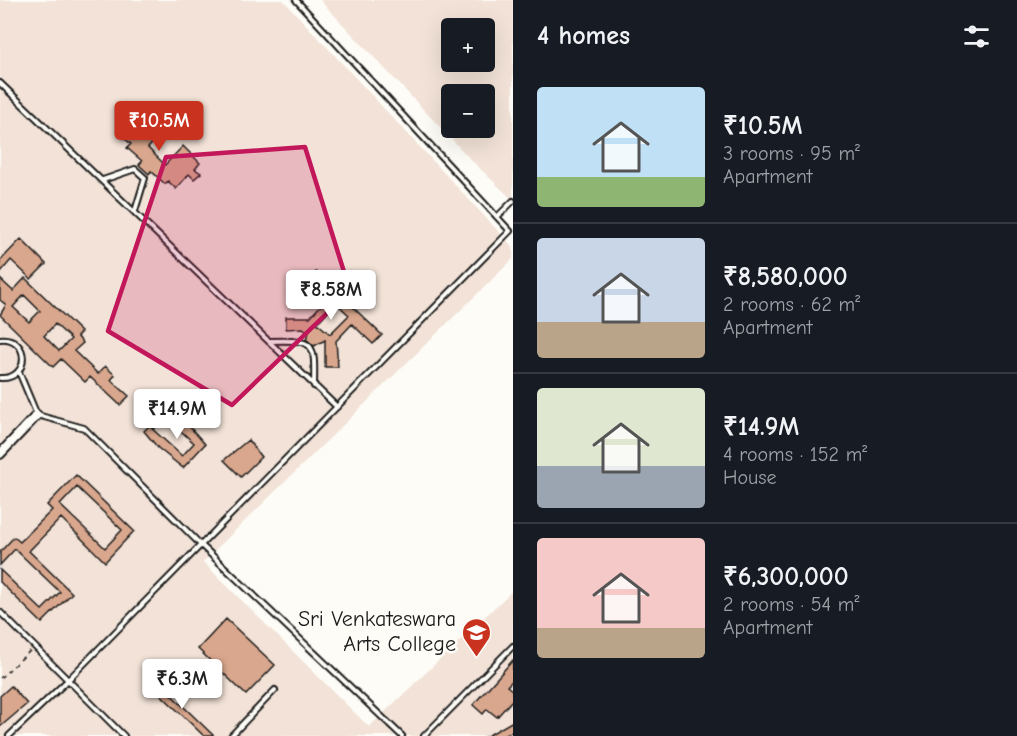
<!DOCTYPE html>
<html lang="en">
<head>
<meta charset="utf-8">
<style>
	:root { --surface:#171b24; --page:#20242c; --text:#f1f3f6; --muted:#9ea1a6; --line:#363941; --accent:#c8321e }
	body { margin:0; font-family:"Comic Neue",sans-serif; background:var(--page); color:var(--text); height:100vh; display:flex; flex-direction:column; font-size:22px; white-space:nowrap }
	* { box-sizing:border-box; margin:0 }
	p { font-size:20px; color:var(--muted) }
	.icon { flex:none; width:33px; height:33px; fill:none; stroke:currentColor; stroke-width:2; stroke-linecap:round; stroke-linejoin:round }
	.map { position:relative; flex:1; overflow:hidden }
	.panel { display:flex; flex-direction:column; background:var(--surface); width:504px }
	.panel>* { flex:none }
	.tools { position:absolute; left:441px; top:18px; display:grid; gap:12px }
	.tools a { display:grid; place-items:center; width:54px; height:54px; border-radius:6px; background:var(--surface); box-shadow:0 6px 24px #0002; font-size:30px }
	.price { position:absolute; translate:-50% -51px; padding:0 14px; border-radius:6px; background:#fff; color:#222; font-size:20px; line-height:39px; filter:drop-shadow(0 2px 3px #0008) }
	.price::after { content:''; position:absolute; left:50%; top:36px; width:18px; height:14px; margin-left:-9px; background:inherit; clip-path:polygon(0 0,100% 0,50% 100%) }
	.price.active { background:var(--accent); color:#fff }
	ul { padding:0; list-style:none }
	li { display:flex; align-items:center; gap:18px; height:150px; padding:0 24px }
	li+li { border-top:2px solid var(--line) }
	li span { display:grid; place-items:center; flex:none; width:168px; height:120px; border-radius:6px; color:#555 }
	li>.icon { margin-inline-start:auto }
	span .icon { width:72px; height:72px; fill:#fffc; stroke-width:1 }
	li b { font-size:26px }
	h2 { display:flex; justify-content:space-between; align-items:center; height:72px; padding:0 24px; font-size:26px }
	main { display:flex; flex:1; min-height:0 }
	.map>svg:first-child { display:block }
</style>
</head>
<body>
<main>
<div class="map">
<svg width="513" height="736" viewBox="0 0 513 736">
	<rect width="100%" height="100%" fill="#fdfcf7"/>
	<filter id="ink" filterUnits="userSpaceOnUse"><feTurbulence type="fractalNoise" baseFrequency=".0167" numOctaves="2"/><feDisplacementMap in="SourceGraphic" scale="12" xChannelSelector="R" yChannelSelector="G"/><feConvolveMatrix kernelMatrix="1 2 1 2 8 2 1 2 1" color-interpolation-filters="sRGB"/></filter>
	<g filter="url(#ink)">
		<path fill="#f2e2d7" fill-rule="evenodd" d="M0,0H283L513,247V259L203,562L369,727L513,590V736H0Z
			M320,0H513V200L473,162ZM452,28H484V62H452ZM452,94H484V128H452Z"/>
		<path fill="#d9a78d" stroke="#1c1c1c" stroke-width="1.5" fill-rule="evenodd" d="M138,112L144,117L149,112L166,129L148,148L165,165L183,146L200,163L195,169L201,173L194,179L189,174L176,189L168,181L165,184L151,171L149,174L139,165L142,161L127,148L131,144L124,138L135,126L129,121Z
			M21,239L46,264L31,279L11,260L0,273V261Z
			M316,272L382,335L373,344L352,324L336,341L338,367H325V340L314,346L306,339L309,333L303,328L286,329V317H310L326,300L307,281ZM336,303L349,315L330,334L317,323Z
			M25,278L81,332L77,336L83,343L74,351L98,374L105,366L115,375L111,380L129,396L120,405L90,377L85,382L61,359L53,367L0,315L6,305L0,300V279L13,291ZM24,295L40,311L29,322L13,307ZM55,324L71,339L59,351L44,336Z
			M165,407L189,426L205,444L183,468L158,448L144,431L149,426L182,456L194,443L161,413Z
			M157,411L164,418L154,429L146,423Z
			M248,440L261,457L241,477L224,460Z
			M76,475L134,531L105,562L61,518L29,551L72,593L42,623L0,582V570L42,610L60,592L15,549L0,565V552L14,537L20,542L52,510L47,505ZM77,487L122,530L105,548L60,505Z
			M226,619L275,665L246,695L198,649Z
			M513,660V680L507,686L513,691V699L497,717L487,709L483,714L473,705Z
			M158,682L214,736H204L153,687Z
			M11,686L27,704L0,727V696Z
			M513,721V731L503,736H487Z"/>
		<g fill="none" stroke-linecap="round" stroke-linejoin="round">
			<defs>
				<path id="lane" d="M0,83L337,407
					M103,180L135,169L145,178L135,211
					M497,217L513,201
					M0,339C30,336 31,380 0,378
					M269,341C315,340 315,340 314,386
					M19,372L37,415L84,428L200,544L402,736
					M0,612L124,736
					M9,736L67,681L510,231L296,0
					M231,736L275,690
					M424,736L513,646"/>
				<path id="street" d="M0,454L37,415"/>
			</defs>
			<use href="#lane" stroke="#1c1c1c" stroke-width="8"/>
			<use href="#street" stroke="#1c1c1c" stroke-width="12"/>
			<path stroke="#1c1c1c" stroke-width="1.5" stroke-dasharray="4.5 4.5" stroke-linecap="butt" d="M0,678L31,650"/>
			<use href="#lane" stroke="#fdfcf7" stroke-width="4"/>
			<use href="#street" stroke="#fdfcf7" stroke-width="8"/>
		</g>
	</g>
	<path fill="#c2185b" fill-opacity="0.2" stroke="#c2185b" stroke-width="4.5" stroke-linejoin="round" d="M305,147L350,291L232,405L108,331L166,157Z"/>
	<defs>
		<symbol id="university-pin" viewBox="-11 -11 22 30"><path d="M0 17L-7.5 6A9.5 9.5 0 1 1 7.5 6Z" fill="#c8321e" stroke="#fdfcf7"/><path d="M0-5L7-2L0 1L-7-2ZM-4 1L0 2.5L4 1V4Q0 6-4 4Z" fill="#fff"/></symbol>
	</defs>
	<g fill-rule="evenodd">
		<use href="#university-pin" x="460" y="616" width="33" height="45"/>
	</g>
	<g text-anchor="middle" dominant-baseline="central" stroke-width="5" stroke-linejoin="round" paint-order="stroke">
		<g font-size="22" fill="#1c1c1c" stroke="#fdfcf7" text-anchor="end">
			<text x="456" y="619">Sri Venkateswara<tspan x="456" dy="25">Arts College</tspan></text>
		</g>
	</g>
</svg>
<div class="tools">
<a>+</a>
<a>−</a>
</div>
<b class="price active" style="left:159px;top:152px">₹10.5M</b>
<b class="price" style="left:331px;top:321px">₹8.58M</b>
<b class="price" style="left:177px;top:440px">₹14.9M</b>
<b class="price" style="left:182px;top:710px">₹6.3M</b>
</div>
<section class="panel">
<h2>4 homes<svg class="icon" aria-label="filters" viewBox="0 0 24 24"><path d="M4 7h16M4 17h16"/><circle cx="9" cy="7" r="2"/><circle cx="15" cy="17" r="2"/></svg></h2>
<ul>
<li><span style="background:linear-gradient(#bfe0f5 75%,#8fb573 0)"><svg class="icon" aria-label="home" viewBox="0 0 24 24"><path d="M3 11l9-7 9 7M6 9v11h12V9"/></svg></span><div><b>₹10.5M</b><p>3 rooms · 95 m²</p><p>Apartment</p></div></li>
<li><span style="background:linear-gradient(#c9d6e8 70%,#b9a48a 0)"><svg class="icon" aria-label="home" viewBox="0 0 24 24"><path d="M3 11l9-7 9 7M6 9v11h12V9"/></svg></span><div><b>₹8,580,000</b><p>2 rooms · 62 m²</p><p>Apartment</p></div></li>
<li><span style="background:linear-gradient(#dfe7d0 65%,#9aa5b1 0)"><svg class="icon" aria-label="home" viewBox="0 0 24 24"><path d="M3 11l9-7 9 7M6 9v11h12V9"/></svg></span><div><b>₹14.9M</b><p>4 rooms · 152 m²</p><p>House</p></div></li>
<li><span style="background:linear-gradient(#f6c9c9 75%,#b9a48a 0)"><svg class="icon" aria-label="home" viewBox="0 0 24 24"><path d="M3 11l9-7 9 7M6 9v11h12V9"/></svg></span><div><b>₹6,300,000</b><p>2 rooms · 54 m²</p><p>Apartment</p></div></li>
</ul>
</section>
</main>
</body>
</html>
